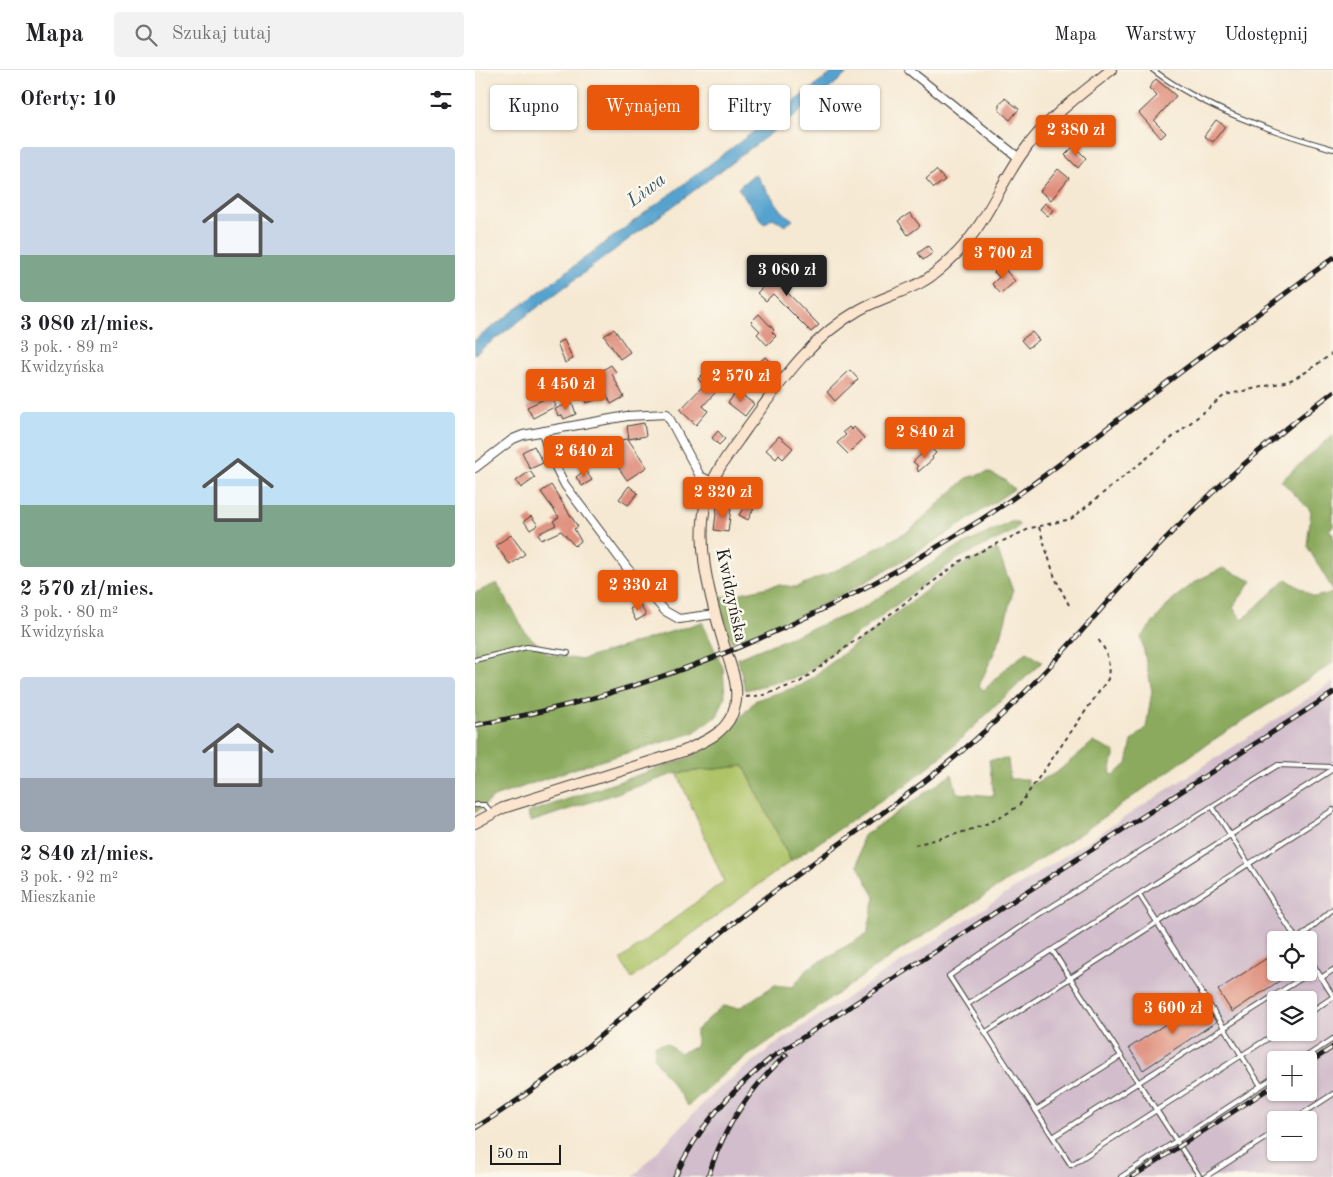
<!DOCTYPE html>
<html lang="pl">
<head>
<meta charset="utf-8">
<style>
	:root { --surface:#fff; --page:#f2f2f2; --text:#202124; --muted:#757577; --line:#e0e0e0; --accent:#ea580c }
	body { margin:0; font-family:"Old Standard TT",serif; background:var(--page); color:var(--text); height:100vh; display:flex; flex-direction:column; font-size:19px; white-space:nowrap }
	* { box-sizing:border-box; margin:0 }
	p { font-size:16px; color:var(--muted) }
	.icon { flex:none; width:28px; height:28px; fill:none; stroke:currentColor; stroke-width:2; stroke-linecap:round; stroke-linejoin:round }
	.map { position:relative; flex:1; overflow:hidden }
	.panel { display:flex; flex-direction:column; background:var(--surface); width:475px }
	.panel>* { flex:none }
	.banner { position:absolute; left:15px; top:15px; width:475px; height:45px; display:flex; gap:10px }
	.tools { position:absolute; left:792px; top:861px; display:grid; gap:10px }
	.tools a { display:grid; place-items:center; width:50px; height:50px; border-radius:5px; background:var(--surface); box-shadow:0 1px 4px #0004; font-size:25px }
	.scale { position:absolute; left:15px; bottom:12px; width:71px; box-sizing:border-box; padding-left:5px; border:2px solid #1c1c1c; border-top:0; font-size:14px; line-height:18px; white-space:nowrap; color:#1c1c1c; -webkit-text-stroke:4px #fbf7ec; paint-order:stroke }
	.price { position:absolute; translate:-50% -42px; padding:0 11px; border-radius:5px; background:var(--accent); color:#fff; font-size:16px; line-height:32px; filter:drop-shadow(0 1px 2px #0008) }
	.price::after { content:''; position:absolute; left:50%; top:30px; width:15px; height:11px; margin-left:-8px; background:inherit; clip-path:polygon(0 0,100% 0,50% 100%) }
	.price.on { background:#222; color:#fff }
	ul { padding:0; list-style:none }
	li { display:grid; align-content:center; gap:10px; height:265px; padding:0 20px }
	li span { display:grid; place-items:center; height:155px; border-radius:5px; color:#555 }
	li>.icon { margin-inline-start:auto }
	span .icon { width:90px; height:90px; fill:#fffc; stroke-width:1 }
	li b { font-size:21px }
	h2 { display:flex; justify-content:space-between; align-items:center; height:60px; padding:0 20px; font-size:21px }
	.pill { padding:0 18px; border-radius:5px; background:var(--surface); box-shadow:0 1px 4px #0004; font-size:18px; line-height:45px }
	.pill.on { background:var(--accent); color:#fff }
	header { display:flex; align-items:center; gap:30px; box-sizing:border-box; height:70px; padding:0 25px; background:var(--surface); border-bottom:1px solid var(--line) }
	header strong { font-size:24px }
	nav { display:flex; gap:28px; margin-inline-start:auto; font-size:18px }
	.search { width:350px; height:45px; background:var(--page); display:flex; align-items:center; gap:12px; box-sizing:border-box; padding:0 18px; border-radius:5px; color:var(--muted); font-size:19px }
	main { display:flex; flex:1; min-height:0 }
	.map>svg:first-child { display:block }
</style>
</head>
<body>
<header>
<strong>Mapa</strong>
<div class="search"><svg class="icon" aria-label="search" viewBox="0 0 24 24"><circle cx="10" cy="10" r="6"/><path d="M15 15l6 6"/></svg>Szukaj tutaj</div>
<nav><a>Mapa</a><a>Warstwy</a><a>Udostępnij</a></nav>
</header>
<main>
<section class="panel">
<h2>Oferty: 10<svg class="icon" aria-label="filters" viewBox="0 0 24 24"><path d="M4 7h16M4 17h16"/><circle cx="9" cy="7" r="2"/><circle cx="15" cy="17" r="2"/></svg></h2>
<ul>
<li><span style="background:linear-gradient(#c9d6e8 70%,#7fa58c 0)"><svg class="icon" aria-label="home" viewBox="0 0 24 24"><path d="M3 11l9-7 9 7M6 9v11h12V9"/></svg></span><div><b>3 080 zł/mies.</b><p>3 pok. · 89 m²</p><p>Kwidzyńska</p></div></li>
<li><span style="background:linear-gradient(#bfe0f5 60%,#7fa58c 0)"><svg class="icon" aria-label="home" viewBox="0 0 24 24"><path d="M3 11l9-7 9 7M6 9v11h12V9"/></svg></span><div><b>2 570 zł/mies.</b><p>3 pok. · 80 m²</p><p>Kwidzyńska</p></div></li>
<li><span style="background:linear-gradient(#c9d6e8 65%,#9aa5b1 0)"><svg class="icon" aria-label="home" viewBox="0 0 24 24"><path d="M3 11l9-7 9 7M6 9v11h12V9"/></svg></span><div><b>2 840 zł/mies.</b><p>3 pok. · 92 m²</p><p>Mieszkanie</p></div></li>
</ul>
</section>
<div class="map">
<svg width="858" height="1107" viewBox="0 0 858 1107">
	<rect width="100%" height="100%" fill="#fbf7ec"/>
	<filter id="ink" filterUnits="userSpaceOnUse"><feTurbulence type="fractalNoise" baseFrequency=".02" numOctaves="2"/><feDisplacementMap in="SourceGraphic" scale="10" xChannelSelector="R" yChannelSelector="G"/><feConvolveMatrix kernelMatrix="1 2 1 2 8 2 1 2 1" color-interpolation-filters="sRGB"/></filter>
	<filter id="wash" filterUnits="userSpaceOnUse"><feTurbulence type="fractalNoise" baseFrequency=".0096" numOctaves="4" result="noise"/><feDisplacementMap in="SourceGraphic" scale="20" xChannelSelector="R" yChannelSelector="G"/><feGaussianBlur stdDeviation="1.12" result="paint"/><feColorMatrix in="noise" values="0 0 0 0 0 0 0 0 0 0 0 0 0 0 0 0 0 1.4 0 .05"/><feComposite in="paint" operator="in"/></filter>
	<g filter="url(#wash)">
		<rect width="100%" height="100%" fill="#f6e9d3"/>
		<path fill="#d1bdcb" fill-rule="evenodd" d="M858,612V1107H158L238,1023L303,972ZM801,870H834V902H801ZM801,930H834V962H801ZM801,990H834V1022H801ZM801,1050H834V1082H801Z"/>
		<path fill="#afc469" stroke="#667042" d="M269,696L316,791L157,908L145,890L249,811L202,703Z"/>
		<path fill="#8baa5d" stroke="#54633c" d="M858,365V457L854,459L858,465V520L832,476L836,441L806,411Z
			M513,402L530,410L539,419C466,469 391,516 310,552C293,560 274,565 256,572L243,528L303,515L321,517L364,499L435,460L492,408Z
			M536,452H542L544,455L539,461L482,489L327,606L270,620L263,588L386,539L477,480Z
			M522,479L538,521L526,567L504,616L509,620L531,598L552,582L567,592L473,681L432,714L316,791L269,696L202,703L56,752L52,743L216,687L243,672L281,630L327,615L482,497Z
			M748,498L777,511L758,537L767,550L811,509L839,527L858,523V593L732,674L612,759L424,881L254,999L213,1036L179,988L180,975L191,973L204,983L221,977V960L248,936L264,938L300,915L318,917L332,899L392,864L400,827L383,796L387,767L477,704L482,723L519,726L514,690L533,689L535,709H553V716L581,703L618,672L640,682L635,703L639,705L652,694L657,671L671,658L677,621L666,567L698,529L723,510Z
			M22,513L51,563L73,584L106,590L227,552L248,598L250,627L242,646L218,663L95,700L19,727L0,743V523Z"/>
		<path fill="#55a2ce" stroke="#385f75" d="M361,0H376L347,25L0,284V270Z
			M278,105H281L307,141L318,150L310,156L298,148L289,154L263,118Z"/>
		<g id="blocks">
			<path fill="#df8d7a" d="M681,9L701,26L679,51L691,63L686,68L664,43L682,26L674,18Z
				M530,28L544,39L535,50L524,40V35Z
				M741,50L750,56L738,72L729,66Z
				M599,76L611,88L603,98L590,85Z
				M583,99L594,108L576,130L565,121Z
				M461,100L470,110L459,118L451,109Z
				M570,133L578,140L573,146L565,139Z
				M435,143L445,156L433,165L423,151Z
				M453,176L458,183L448,190L443,183Z
				M310,195L319,203L306,216L344,255L336,262L298,224L291,231L282,223Z
				M526,195L540,211L526,224L517,214L524,207L519,202Z
				M284,244L299,260L297,262L301,266L292,275L282,264L285,261L276,252Z
				M139,259L155,282L145,289L129,266Z
				M557,262L564,270L553,278L546,270Z
				M89,270L98,289L90,293L82,273Z
				M290,287L300,297L290,307L279,297Z
				M136,295L141,302L137,304L149,327L136,334L132,325L112,333L102,307L111,303L113,309Z
				M232,300L248,314L228,336L233,341L221,355L205,340L229,315L223,309Z
				M375,300L383,309L360,331L352,322Z
				M262,321L279,334L270,346L253,333Z
				M76,326L81,336L58,348L52,337Z
				M97,332L101,344L89,349L87,345L83,346L80,339Z
				M169,353L171,366L154,369L152,356Z
				M374,357L377,360L379,357L389,368L373,384L362,373L371,365L368,362Z
				M243,361L250,369L244,375L237,368Z
				M304,366L318,378L308,389L304,385L301,389L291,380Z
				M87,368L96,384L87,389L78,374Z
				M153,369L172,397L152,410L138,390L142,388L137,371Z
				M59,376L68,393L55,399L47,382Z
				M454,377L461,383L457,387L458,389L443,402L442,395L438,392Z
				M110,400L117,410L107,416L101,407Z
				M55,401L60,408L46,418L41,411Z
				M76,415L103,457L99,459L106,471L100,476L86,461L66,470L63,464L81,455L78,451L84,447L66,422Z
				M154,416L163,423L153,435L144,429Z
				M272,432L280,436L273,450L264,445Z
				M242,436L256,438L253,462L239,460Z
				M56,446L63,455L55,460L49,451Z
				M36,465L50,484L35,495L21,475Z
				M164,533L171,545L161,551L155,539Z
				M801,882V902H818L757,942L743,920Z
				M727,930L741,952L668,1000L654,978Z"/>
		</g>
	</g>
	<g filter="url(#ink)">
		<use href="#blocks" fill-opacity="0" stroke="#3d3b37" stroke-width="1"/>
		<g fill="none" stroke-linecap="round" stroke-linejoin="round">
			<defs>
				<path id="lane" d="M678,0C730,39 796,61 858,79
					M0,590L52,577L93,583
					M0,735H10L16,742
					M737,736L822,870
					M664,824L786,1016
					M822,870L858,839
					M577,880L725,1107
					M834,888L858,926
					M846,908L858,900
					M493,934L858,699
					M834,943L858,927
					M511,962L858,740
					M803,962L596,1095L474,906L557,849L803,695L858,697
					M826,990L858,969
					M561,1040L646,986
					M818,1050L858,1024
					M578,1067L841,899
					M646,1107L801,1006
					M730,1107L801,1061"/>
				<path id="street" d="M434,0L544,88
					M68,361L74,384L90,415L152,498L190,541L204,549L240,544
					M0,398L38,369L48,365L152,346L192,344L225,406L237,412"/>
				<path id="secondary" d="M0,753L28,738L209,681C231,671 254,662 260,636C265,616 255,594 249,575C235,527 217,468 235,418C243,396 259,377 272,358C305,313 335,268 384,240C404,229 426,223 445,213C460,205 472,193 483,182C510,154 524,117 546,85C570,50 603,26 636,0"/>
			</defs>
			<use href="#lane" stroke="#3d3b37" stroke-width="6"/>
			<use href="#street" stroke="#3d3b37" stroke-width="10"/>
			<use href="#secondary" stroke="#3d3b37" stroke-width="12"/>
			<path stroke="#3d3b37" stroke-width="2" stroke-dasharray="4 4" stroke-linecap="butt" d="M564,457L580,508L594,535
				M271,627L289,625L325,612L487,490L556,458L596,449L750,325L814,311L831,302L858,283
				M440,775C475,765 518,758 546,733L633,609C635,591 633,582 622,568"/>
			<use href="#lane" stroke="#fff" stroke-width="4"/>
			<use href="#street" stroke="#fff" stroke-width="8"/>
			<use href="#secondary" stroke="#fce5cf" stroke-width="10"/>
			<defs>
				<path id="rail" d="M0,655C181,623 353,548 507,449C553,420 596,385 640,352C712,297 785,242 858,188
					M834,993L858,977
					M0,1058C98,999 178,916 267,846C356,776 452,719 532,640C583,591 627,536 675,485C731,425 793,371 858,322
					M200,1107C222,1058 255,1022 296,988L858,623
					M233,1107C248,1058 274,1019 311,985
					M657,1107L801,1014"/>
			</defs>
			<use href="#rail" stroke="#1c1c1c" stroke-width="5"/>
			<use href="#rail" stroke="#fbf7ec" stroke-width="3" stroke-dasharray="9" stroke-linecap="butt"/>
		</g>
	</g>
	<g text-anchor="middle" dominant-baseline="central" stroke-width="5" stroke-linejoin="round" paint-order="stroke">
		<g font-size="18" fill="#1c1c1c" stroke="#fbf7ec">
			<text transform="translate(256 525) rotate(78)">Kwidzyńska</text>
		</g>
		<g font-size="19" font-style="italic" fill="#36586c" stroke="#fbf7ec">
			<text transform="translate(172 121) rotate(-37)">Liwa</text>
		</g>
	</g>
</svg>
<div class="tools">
<a><svg class="icon" aria-label="locate" viewBox="0 0 24 24"><circle cx="12" cy="12" r="6"/><path d="M12 2v4M12 18v4M2 12h4M18 12h4"/></svg></a>
<a><svg class="icon" aria-label="layers" viewBox="0 0 24 24"><path d="M12 4l9 5-9 5-9-5zM3 14l9 5 9-5"/></svg></a>
<a>+</a>
<a>−</a>
</div>
<div class="scale">50 m</div>
<b class="price" style="left:601px;top:87px">2 380 zł</b>
<b class="price" style="left:528px;top:210px">3 700 zł</b>
<b class="price on" style="left:312px;top:227px">3 080 zł</b>
<b class="price" style="left:266px;top:333px">2 570 zł</b>
<b class="price" style="left:91px;top:341px">4 450 zł</b>
<b class="price" style="left:450px;top:389px">2 840 zł</b>
<b class="price" style="left:109px;top:408px">2 640 zł</b>
<b class="price" style="left:248px;top:449px">2 320 zł</b>
<b class="price" style="left:163px;top:542px">2 330 zł</b>
<b class="price" style="left:698px;top:965px">3 600 zł</b>
<div class="banner">
<a class="pill">Kupno</a>
<a class="pill on">Wynajem</a>
<a class="pill">Filtry</a>
<a class="pill">Nowe</a>
</div>
</div>
</main>
</body>
</html>
